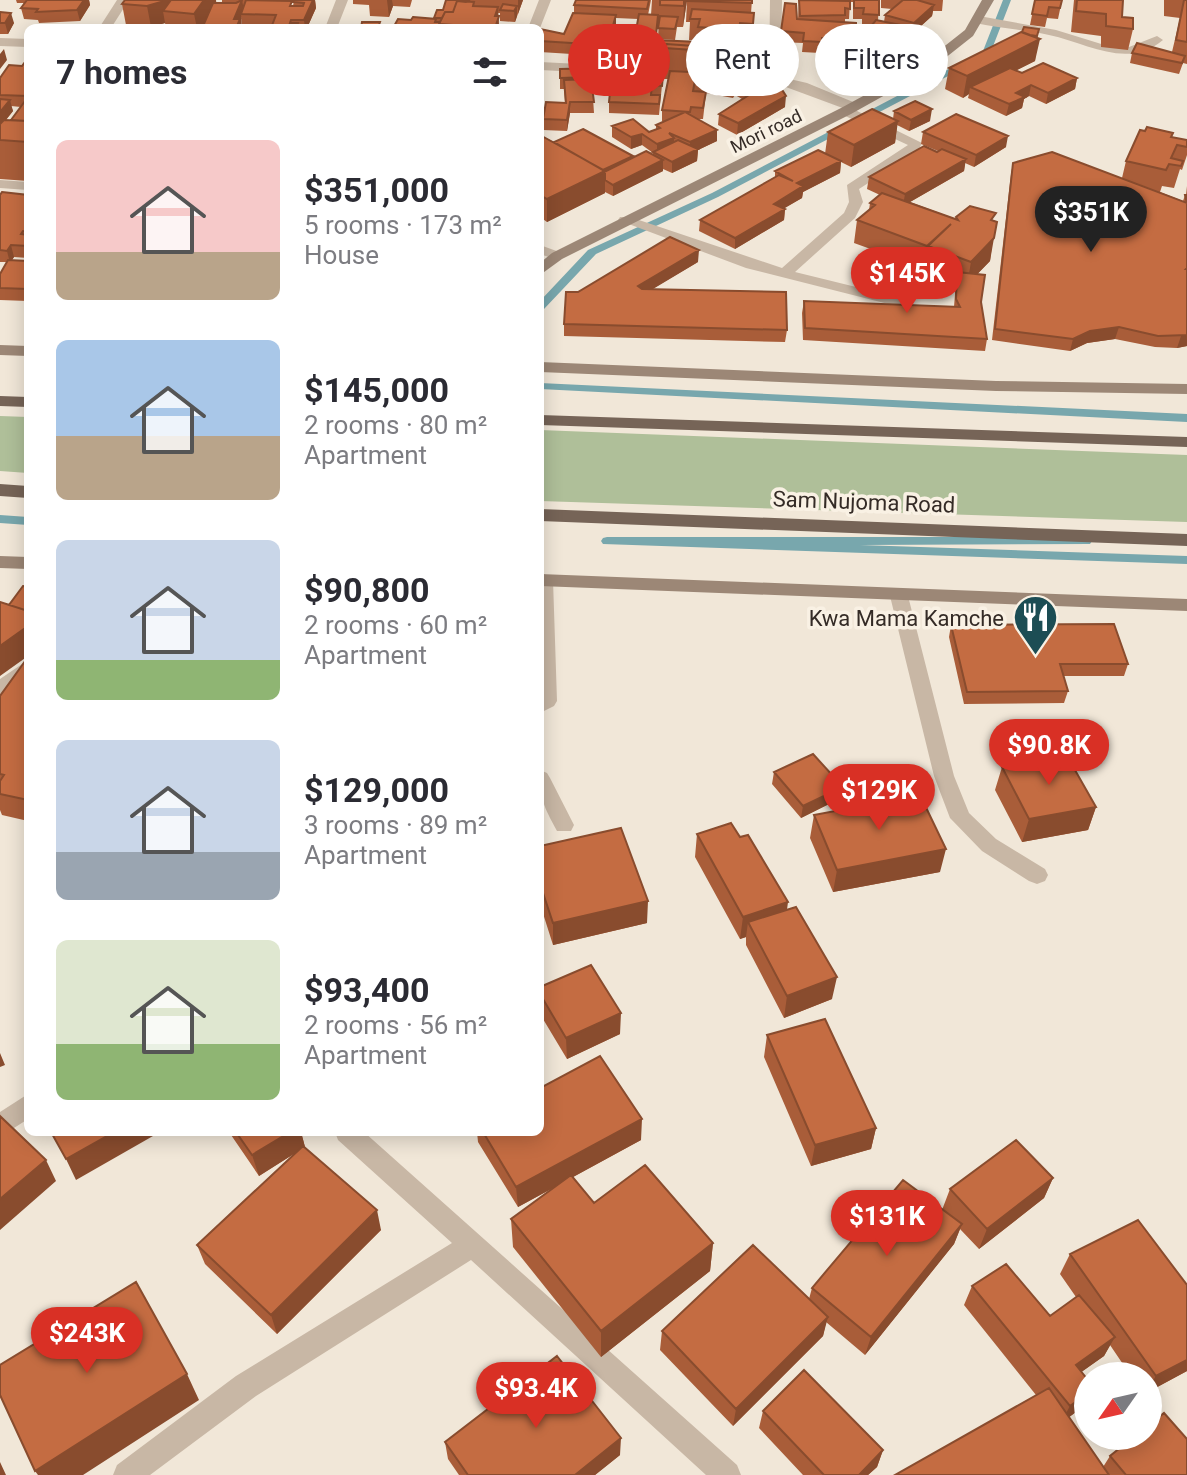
<!DOCTYPE html>
<html lang="en">
<head>
<meta charset="utf-8">
<style>
	:root { --surface:#fff; --page:#f2f2f3; --text:#2b2b33; --muted:#7c7c81; --accent:#d93025 }
	body { margin:0; font-family:Roboto,sans-serif; background:var(--page); color:var(--text); height:100vh; display:flex; flex-direction:column; font-size:30px; white-space:nowrap }
	* { box-sizing:border-box; margin:0 }
	p { font-size:26px; color:var(--muted) }
	.icon { flex:none; width:44px; height:44px; fill:none; stroke:currentColor; stroke-width:2; stroke-linecap:round; stroke-linejoin:round }
	.map { position:relative; flex:1; overflow:hidden }
	.drawer { position:absolute; left:24px; top:24px; width:520px; height:1112px; display:flex; flex-direction:column; background:var(--surface); border-radius:12px; box-shadow:0 4px 20px #0003 }
	.drawer>* { flex:none }
	.hud { position:absolute; left:568px; top:24px; width:498px; height:72px; display:flex; gap:16px }
	.needle { width:52px; rotate:236deg }
	.controls { position:absolute; left:1074px; top:1362px; display:grid; gap:16px }
	.controls a { display:grid; place-items:center; width:88px; height:88px; border-radius:50%; background:var(--surface); box-shadow:0 4px 20px #0003; font-size:40px }
	.price { position:absolute; translate:-50% -68px; padding:0 18px; border-radius:28px; background:var(--accent); color:#fff; font-size:26px; line-height:52px; filter:drop-shadow(0 2px 4px #0008) }
	.price::after { content:''; position:absolute; left:50%; top:48px; width:24px; height:18px; margin-left:-12px; background:inherit; clip-path:polygon(0 0,100% 0,50% 100%) }
	.price.active { background:#222; color:#fff }
	ul { padding:0; list-style:none }
	li { display:flex; align-items:center; gap:24px; height:200px; padding:0 32px }
	li span { display:grid; place-items:center; flex:none; width:224px; height:160px; border-radius:12px; color:#555 }
	li>.icon { margin-inline-start:auto }
	span .icon { width:96px; height:96px; fill:#fffc; stroke-width:1 }
	li b { font-size:34px }
	h2 { display:flex; justify-content:space-between; align-items:center; height:96px; padding:0 32px; font-size:34px }
	.pill { padding:0 28px; border-radius:36px; background:var(--surface); box-shadow:0 4px 20px #0003; font-size:28px; line-height:72px }
	.pill.active { background:var(--accent); color:#fff }
	.map>svg:first-child { display:block }
</style>
</head>
<body>
<div class="map">
<svg width="1187" height="1475" viewBox="0 0 1187 1475">
	<rect width="100%" height="100%" fill="#f1e7d8"/>
	<path fill="#afbf99" d="M0,416L28,417V473L0,471Z
		M540,430L1187,455V522L540,501Z"/>
	<g fill="none" stroke-linecap="round" stroke-linejoin="round">
		<path fill="#78a7ad" fill-rule="evenodd" d="M1003,0H1011L990,54L718,197L596,254L544,309L540,310V301L588,250L712,193L983,51Z
			M540,383L1187,414V422L540,389Z
			M0,515L28,517V525L0,523Z
			M607,537H1086L1092,541L1090,544L860,545L1187,556V564L603,544L601,541L603,538Z"/>
		<path fill="#c8b7a5" fill-rule="evenodd" d="M979,16L1056,30L1111,47H1129L1157,36L1163,40C1127,70 1088,43 1049,35C1025,30 999,28 975,23V17Z
			M841,108H851L922,143L918,151L859,189L863,202L855,218L795,272L913,301V307L908,309L746,268L618,220L620,217H630L782,268L844,213L849,202L847,185L908,145L841,114Z
			M544,574L553,580L557,701L554,706L540,713V575Z
			M899,590L908,596L954,776L969,813L996,839L1045,869L1048,875L1045,881L1037,884L1029,881L982,851L950,818L934,776L890,596Z
			M540,770L547,773L550,778L574,825L571,831H557C543,805 540,799 540,770Z"/>
		<path fill="#c8b7a5" fill-rule="evenodd" d="M117,0H129L111,28H99Z
			M336,0H348L337,28H325Z
			M539,0H551L540,28H528Z
			M770,0H782L781,77L807,83L858,104V110H848L775,83L718,79V73L722,72L769,75Z
			M0,38L28,39V47L0,46Z
			M540,62L639,67L645,71L639,75L540,70Z
			M0,180L28,182V190L0,188Z
			M540,245L562,253L564,256L557,260L540,254Z
			M28,660V677L0,696V679Z
			M28,1094V1119L0,1137V1112Z
			M335,1132H364L737,1465L741,1475H706L471,1260L256,1396L150,1475H113L117,1465L236,1376L452,1243L338,1140Z"/>
		<path fill="#9c8776" fill-rule="evenodd" d="M982,0H994L973,36L930,70L851,114L562,259L540,275V263L552,253L841,108L922,64L965,30Z
			M0,345L28,346V356L0,355Z
			M540,362L996,381L1187,384V394L996,391L540,372Z
			M0,556L28,557V569L0,568Z
			M540,574L1187,599V611L540,586Z"/>
		<path fill="#766457" fill-rule="evenodd" d="M0,396L28,397V407L0,406Z
			M540,415L1187,437V447L540,425Z
			M0,484L28,486V498L0,496Z
			M540,509L1187,534V546L540,521Z"/>
	</g>
	<path fill="#a95d39" fill-rule="evenodd" d="M16,0H89L90,5L80,21L39,23L38,20L24,19L21,8L24,3H17Z
		M125,0H216V3H222V0H282L293,6L294,0H315L316,8L307,28H271L272,26L242,25L241,17L240,20L242,28H166L165,23L151,27L126,25L122,4Z
		M353,0H412L410,7L393,6L389,17L370,16L369,5L353,4Z
		M446,0H523L515,22L500,21V13H498L499,28H393L411,20L434,18L443,10Z
		M651,0L648,15H651L652,0H687L683,27H677L675,40L658,39L659,19H658L656,40L698,42V40H689L690,22H686L687,0H752L751,13H754L751,45L739,44V46H758L755,69L705,66L707,49H699L698,62H693V72L729,74L751,71L750,81L785,107L737,135L718,125L719,114L742,99L735,95L733,98L706,93L703,119H697L717,130V141L698,150L697,161L672,173L663,169V171L613,196L605,192V193L547,222L540,217V130L544,131V137L554,142L633,158L653,155V153L642,145L631,149L612,137V126L649,132L656,129V125L665,121H662V110L668,79H664V60H653V51L652,55L640,54V45V52L638,59L627,58L628,45L621,44V33L637,25L638,19L616,18V26L610,47L605,46L603,56L540,52V29L564,34L574,13V5Z
		M799,0H879L878,21L884,22L885,15L892,9L881,8V0H943L942,11H933L932,16L912,34L904,31L903,37L879,66L850,60L851,52L821,49L820,53L802,52L803,43L780,42L781,31L798,19ZM850,2H853V19H862V25H872L856,44V23L845,22V19H849Z
		M1035,0H1062L1058,19L1047,18L1045,27L1030,25Z
		M1074,0H1123L1122,17L1133,29L1128,50L1101,47V36L1071,32Z
		M1164,0H1187V64L1183,63L1179,74L1130,63L1132,53L1172,52L1180,18L1164,16Z
		M0,12L14,23L8,34H0Z
		M1039,29L1037,38L1035,61L1015,71L1022,73L1077,78L1075,89L1046,104L1029,96L1024,99L1022,108L1006,116L968,98L969,94L963,98L945,89L949,68Z
		M28,58V181L0,179V78L22,66ZM11,106L21,107L11,120H6L13,111Z
		M664,65L659,115L609,113V102Z
		M601,68V83H592L594,113H570L567,131L543,130V119L565,103L564,89H560V69Z
		M894,111L930,121L909,131L897,125L895,143L851,167L841,162L840,173L803,192L802,198L784,208L785,209L784,220L735,249L699,231L700,220L775,177V171L825,154L828,132L893,119Z
		M923,132L1006,147L974,167L965,163L964,171L910,202L956,219V217L995,221L990,261L977,274L987,339L985,351L803,340L802,313L804,301L954,307L956,281L925,269V266L923,268L854,243L857,220L869,210L870,203L880,195L867,189L869,177L938,151L921,144Z
		M1172,137L1187,140V155L1182,170L1180,169L1174,188L1162,186L1160,192L1183,201L1185,195H1186L1187,186V346L1177,348L1155,347L1115,339L1087,343L1070,351L992,340L1011,174L1013,163L1122,178L1126,161Z
		M0,195H28V258L14,257L12,260L28,261V301L0,300V274L7,262H0Z
		M698,262L652,289L787,330L785,342L564,336V324L578,292Z
		M951,625L1128,664L1124,676H1063L1068,691L1064,703L964,704L949,637Z
		M28,657V821L2,815L0,810V696Z
		M1002,767L1096,807L1088,830L1022,842L995,790Z
		M774,772L841,798L801,818L772,784Z
		M814,815L940,872L833,892L810,838Z
		M697,834L787,910L832,999L784,1018L746,945V937L740,939L695,857Z
		M540,846L647,923L553,945L540,904Z
		M540,987L620,1034L567,1059L540,1014Z
		M767,1035L876,1128L871,1149L811,1166L764,1057Z
		M229,1132H301L305,1147L381,1230L277,1334L205,1264L197,1245L295,1153L259,1176Z
		M477,1132H540L641,1140L573,1177L594,1203L713,1243L710,1271L601,1357L513,1247L511,1219L553,1188L518,1207L478,1142Z
		M1053,1178L1044,1198L979,1249L960,1229L954,1244L865,1355L826,1322L823,1336L733,1426L660,1350L662,1331L809,1299L812,1288L942,1210L950,1189Z
		M1070,1254L1187,1371L1148,1392V1376H1131L1110,1345L1104,1356L1081,1372L1088,1380V1399L1084,1406L1069,1417L1103,1467L1110,1456L1187,1475H895L1036,1395L964,1305L972,1286L1050,1316L1076,1297L1060,1274Z
		M763,1411L883,1450L877,1467L868,1475H803L759,1428Z
		M445,1442L620,1455L595,1475H459L448,1459Z"/>
	<path fill="#894c2e" d="M84,0H89L90,5L80,21L77,10Z
		M162,0H176L163,11L165,23L151,27L147,6Z
		M204,0H216L217,9L203,26V28H197L194,14Z
		M242,0L244,10L241,14L242,28H238L234,19Z
		M313,0H315L316,8L307,28H305L304,20Z
		M387,0H392L393,6L389,17Z
		M518,0H523L518,14Z
		M684,0H687L683,27L684,6Z
		M934,5L932,16L912,34L914,23Z
		M517,6V16L515,22L514,11Z
		M498,7L499,28H495V16Z
		M11,13L14,23L8,34L5,23Z
		M616,15V26L610,47V36Z
		M905,26L903,37L879,66L881,55Z
		M605,36V46L603,56V45Z
		M1040,39L1035,61L977,90L970,87L969,94L963,98L967,76Z
		M4,49L7,60L0,69V54Z
		M1077,78L1075,89L1046,104L1048,93Z
		M1031,85L1029,96L1024,99L1022,108L1006,116L1009,104L1016,93Z
		M786,96L785,107L737,135L738,123Z
		M10,100L13,111L0,127V112Z
		M570,102V113L567,131V120Z
		M932,109L930,121L909,131L911,120Z
		M898,121L895,143L851,167L854,145Z
		M717,130V141L698,150L697,161L672,173V162L689,154L690,142Z
		M642,134V145L631,149V137Z
		M1008,136L1006,147L974,167L976,155Z
		M674,138V149L657,155V144Z
		M633,156L632,167L605,180V193L547,222V199Z
		M966,159L964,171L903,206L905,194Z
		M663,160V171L613,196V185Z
		M841,161L840,173L803,192L802,198L773,215L774,204L797,183Z
		M785,209L784,220L735,249V238Z
		M951,224L928,246L925,266L923,268L927,246Z
		M994,238L990,261L967,285L971,262Z
		M11,245L14,257L10,263L7,251Z
		M699,250L698,262L638,298V286Z
		M1119,327L1115,339L1087,343L1070,351L1073,339L1090,331Z
		M1187,335V346L1177,348L1181,336Z
		M28,626V656L0,676V646Z
		M843,787L841,798L801,818L803,806Z
		M1096,807L1088,830L1022,842L1029,819Z
		M946,849L940,872L833,892L837,870Z
		M648,901L647,923L553,945V923Z
		M788,902L785,925L748,922L746,937L740,939L743,917Z
		M837,977L832,999L784,1018L787,996Z
		M621,1013L620,1034L567,1059L566,1038Z
		M0,1053L5,1065L0,1067Z
		M642,1119L641,1140L518,1207L516,1187Z
		M876,1128L871,1149L811,1166L815,1145Z
		M114,1132H160L76,1180L66,1159Z
		M290,1132H301L305,1147L259,1176L252,1155Z
		M46,1160L56,1181L0,1230V1199Z
		M1053,1178L1044,1198L979,1249L987,1229Z
		M377,1210L381,1230L277,1334L271,1315Z
		M962,1224L954,1244L865,1355L871,1337Z
		M713,1243L710,1271L601,1357V1331Z
		M828,1317L823,1336L733,1426L736,1409Z
		M1115,1337L1104,1356L1066,1383L1076,1365Z
		M1187,1360V1371L1148,1392V1388L1156,1376Z
		M187,1374L199,1400L83,1475H38L35,1471Z
		M1088,1393V1399L1084,1406L1060,1424L1070,1406Z
		M621,1438L620,1455L595,1475H575Z
		M883,1450L877,1467L868,1475H859Z
		M0,1462L6,1475H0Z"/>
	<path fill="#c46c42" stroke="#894c2e" stroke-width="2" d="M27,0H84L77,10L36,12L38,9L21,8Z
		M125,0H162L161,2L147,6L122,4Z
		M171,0H204L194,14L163,11Z
		M242,0L234,19H240L237,26L222,28H229H212L213,26H203L213,3H236Z
		M246,0L292,1L290,6H303L304,3L293,2L294,0H313L304,20H291L290,23H298L296,28H271L276,15L241,14Z
		M446,0H469L466,2L457,1L453,12H445L442,18H434L437,10H443Z
		M576,0H649L647,9L574,5Z
		M660,0H684V6L660,5Z
		M687,0H752V3L687,1Z
		M799,0L850,1V9L845,8V15L800,16Z
		M854,0H879V15L863,14L864,8H854Z
		M903,0H917L934,5L914,23L885,15Z
		M1035,0H1062L1060,8L1049,7L1047,16L1032,14Z
		M1077,0H1123L1122,17L1133,18V29L1106,26V14L1076,11Z
		M1184,0H1187V42L1176,40Z
		M457,1L474,2L473,6L498,7L495,16H499L495,28L439,24L445,12H453Z
		M785,3L796,4L797,19L856,23V42L822,38V42L803,41L804,33L781,31Z
		M503,4L517,6L514,11L500,10Z
		M692,9L754,13L753,24L740,23L739,30L698,27L700,19H690Z
		M0,12L11,13L5,23H0Z
		M573,13L616,15L610,36H605L603,45L540,41V29L564,34Z
		M639,14L658,15L656,35L621,33L623,25H637Z
		M660,16L678,17L675,29L658,28Z
		M413,17L436,19L435,22H440L439,28H393L398,19L411,20Z
		M876,20L905,26L881,55L852,49Z
		M362,22H380L378,28H361Z
		M1024,27L1039,29L1037,36L1030,35L1022,32Z
		M1021,32L1040,39L967,76L949,68Z
		M642,37L654,38L652,44L640,43Z
		M655,40L699,42L698,51H694V46L666,44L665,49H653Z
		M629,41H640L638,48L627,47Z
		M1137,43L1185,56L1182,63L1132,53Z
		M666,44L694,46L693,50L665,48Z
		M707,46H758L756,58L706,55Z
		M28,58V96L0,95V78L9,65L22,66Z
		M1043,63L1077,78L1048,93L1031,85L1016,93L1025,97L1009,104L970,87L1010,68L1022,73Z
		M613,64L664,65L662,86L652,85L651,95H660L659,104L609,102Z
		M601,68V72H592V77L560,78V69Z
		M730,69L751,71L750,76L744,75V83L753,80L754,72L772,74L786,96L738,123L719,114L752,93L735,84L734,87L695,80L693,91L706,92L703,108L691,107L690,112L662,110L670,71L729,74Z
		M591,79L594,102H570L567,120L543,119L546,102L566,103L564,80Z
		M28,97V121L11,120Z
		M0,99L10,100L0,112Z
		M915,101L932,109L911,120L894,111Z
		M872,109L898,121L854,145L828,132Z
		M685,112L717,130L690,142L669,133L674,138L657,144L642,134L631,137L612,126L633,119L649,132L660,128L656,125Z
		M956,114L1008,136L976,155L923,132Z
		M4,120L28,121V142L0,140V124Z
		M1147,127L1173,133L1171,137L1187,140V147L1177,145L1171,158L1183,161L1181,166L1169,164L1166,170L1126,161L1140,130L1145,131Z
		M583,129L633,156L603,170L554,142Z
		M540,135L605,171L547,199L540,195Z
		M678,140L698,149L672,162L653,152Z
		M924,146L937,152L942,149L966,159L905,194L869,177Z
		M818,150L841,161L797,183L803,186L774,204L785,209L735,238L700,220L779,175L793,181L775,171Z
		M646,151L663,160L613,185L605,180V171L598,175Z
		M1052,152L1187,203L1185,195H1187V268L1186,269H1187V335L1158,336L1119,327L1090,331L1073,339L995,329L1013,163Z
		M2,192L28,195V232L23,231L21,234L28,235V246L11,245L7,251L0,250V195Z
		M882,193L958,220L956,217L970,206L996,213L991,220L997,222L994,238L971,262L928,246L951,224L927,246L857,220L875,205L870,203Z
		M670,237L699,250L638,286L642,289L786,292L787,330L564,324L566,292H578Z
		M8,260L28,261V289L0,288V274Z
		M957,272L985,275L981,302L987,339L805,328L804,301L960,307L956,299Z
		M23,586L28,587V611L9,605Z
		M0,602L28,611V626L0,646Z
		M1114,624L1128,664H1060L1068,691L967,692L951,625Z
		M28,657V800L0,794V781L4,775L0,774V696Z
		M813,754L843,787L803,806L774,772Z
		M1067,756L1096,807L1029,819L1002,767Z
		M920,795L946,849L837,870L814,815Z
		M731,823L740,837L748,835L788,902L743,917L697,834Z
		M621,828L648,901L553,923L540,884V846Z
		M796,907L837,977L787,996L748,922Z
		M591,965L621,1013L566,1038L540,994V987Z
		M825,1019L876,1128L815,1145L767,1035Z
		M600,1056L642,1119L516,1187L483,1132H540V1088Z
		M0,1116L46,1160L0,1199Z
		M51,1132H114L66,1159Z
		M236,1132H290L252,1155Z
		M1016,1140L1053,1178L987,1229L950,1189Z
		M303,1146L377,1210L271,1315L197,1245Z
		M645,1165L713,1243L601,1331L511,1219L571,1175L594,1203Z
		M903,1180L962,1224L871,1337L812,1288Z
		M1138,1220L1187,1285V1360L1156,1376L1070,1254Z
		M753,1245L828,1317L736,1409L662,1331Z
		M1006,1264L1050,1316L1079,1295L1115,1337L1076,1365L1088,1380V1393L1070,1406L972,1286Z
		M136,1282L187,1374L35,1471L0,1395V1365Z
		M557,1356L621,1438L575,1475H468L445,1442Z
		M804,1370L883,1450L859,1475H824L763,1411Z
		M1049,1388L1109,1475H895Z
		M1164,1413L1187,1439V1475H1126L1110,1456L1135,1436H1148V1426Z"/>
	<defs>
		<symbol id="restaurant-pin" viewBox="-11 -11 22 30"><path d="M0 17L-7.5 6A9.5 9.5 0 1 1 7.5 6Z" fill="#1c4d54" stroke="#f9f1e4"/><path d="M-5-6h1v4h1v-4h1v4h1v-4h1v5L-1.5 .5V6h-2V.5L-5-1ZM5-6V6H3V1.5H1.5Q1.5-4 5-6Z" fill="#fff"/></symbol>
	</defs>
	<g fill-rule="evenodd">
		<use href="#restaurant-pin" x="1010" y="592" width="51" height="69"/>
	</g>
	<g text-anchor="middle" dominant-baseline="central" stroke-width="7" stroke-linejoin="round" paint-order="stroke">
		<g font-size="18" fill="#342b26" stroke="#f9f1e4">
			<text transform="translate(766 131) rotate(-26)">Mori road</text>
		</g>
		<g font-size="22" fill="#342b26" stroke="#f9f1e4">
			<text transform="translate(864 502) rotate(2)">Sam Nujoma Road</text>
		</g>
		<g font-size="22" fill="#342b26" stroke="#f9f1e4" text-anchor="end">
			<text x="1004" y="618">Kwa Mama Kamche</text>
		</g>
	</g>
</svg>
<div class="controls">
<a><svg class="needle" viewBox="-14 -14 28 28"><path d="M0-13l5 13h-10z" fill="#e53935"/><path d="M0 13l5-13h-10z" fill="#7c7c81"/></svg></a>
</div>
<b class="price active" style="left:1091px;top:254px">$351K</b>
<b class="price" style="left:907px;top:315px">$145K</b>
<b class="price" style="left:1049px;top:787px">$90.8K</b>
<b class="price" style="left:879px;top:832px">$129K</b>
<b class="price" style="left:887px;top:1258px">$131K</b>
<b class="price" style="left:87px;top:1375px">$243K</b>
<b class="price" style="left:536px;top:1430px">$93.4K</b>
<div class="hud">
<a class="pill active">Buy</a>
<a class="pill">Rent</a>
<a class="pill">Filters</a>
</div>
<section class="drawer">
<h2>7 homes<svg class="icon" aria-label="filters" viewBox="0 0 24 24"><path d="M4 7h16M4 17h16"/><circle cx="9" cy="7" r="2"/><circle cx="15" cy="17" r="2"/></svg></h2>
<ul>
<li><span style="background:linear-gradient(#f6c9c9 70%,#b9a48a 0)"><svg class="icon" aria-label="home" viewBox="0 0 24 24"><path d="M3 11l9-7 9 7M6 9v11h12V9"/></svg></span><div><b>$351,000</b><p>5 rooms · 173 m²</p><p>House</p></div></li>
<li><span style="background:linear-gradient(#a9c7e8 60%,#b9a48a 0)"><svg class="icon" aria-label="home" viewBox="0 0 24 24"><path d="M3 11l9-7 9 7M6 9v11h12V9"/></svg></span><div><b>$145,000</b><p>2 rooms · 80 m²</p><p>Apartment</p></div></li>
<li><span style="background:linear-gradient(#c9d6e8 75%,#8fb573 0)"><svg class="icon" aria-label="home" viewBox="0 0 24 24"><path d="M3 11l9-7 9 7M6 9v11h12V9"/></svg></span><div><b>$90,800</b><p>2 rooms · 60 m²</p><p>Apartment</p></div></li>
<li><span style="background:linear-gradient(#c9d6e8 70%,#9aa5b1 0)"><svg class="icon" aria-label="home" viewBox="0 0 24 24"><path d="M3 11l9-7 9 7M6 9v11h12V9"/></svg></span><div><b>$129,000</b><p>3 rooms · 89 m²</p><p>Apartment</p></div></li>
<li><span style="background:linear-gradient(#dfe7d0 65%,#8fb573 0)"><svg class="icon" aria-label="home" viewBox="0 0 24 24"><path d="M3 11l9-7 9 7M6 9v11h12V9"/></svg></span><div><b>$93,400</b><p>2 rooms · 56 m²</p><p>Apartment</p></div></li>
</ul>
</section>
</div>
</body>
</html>
